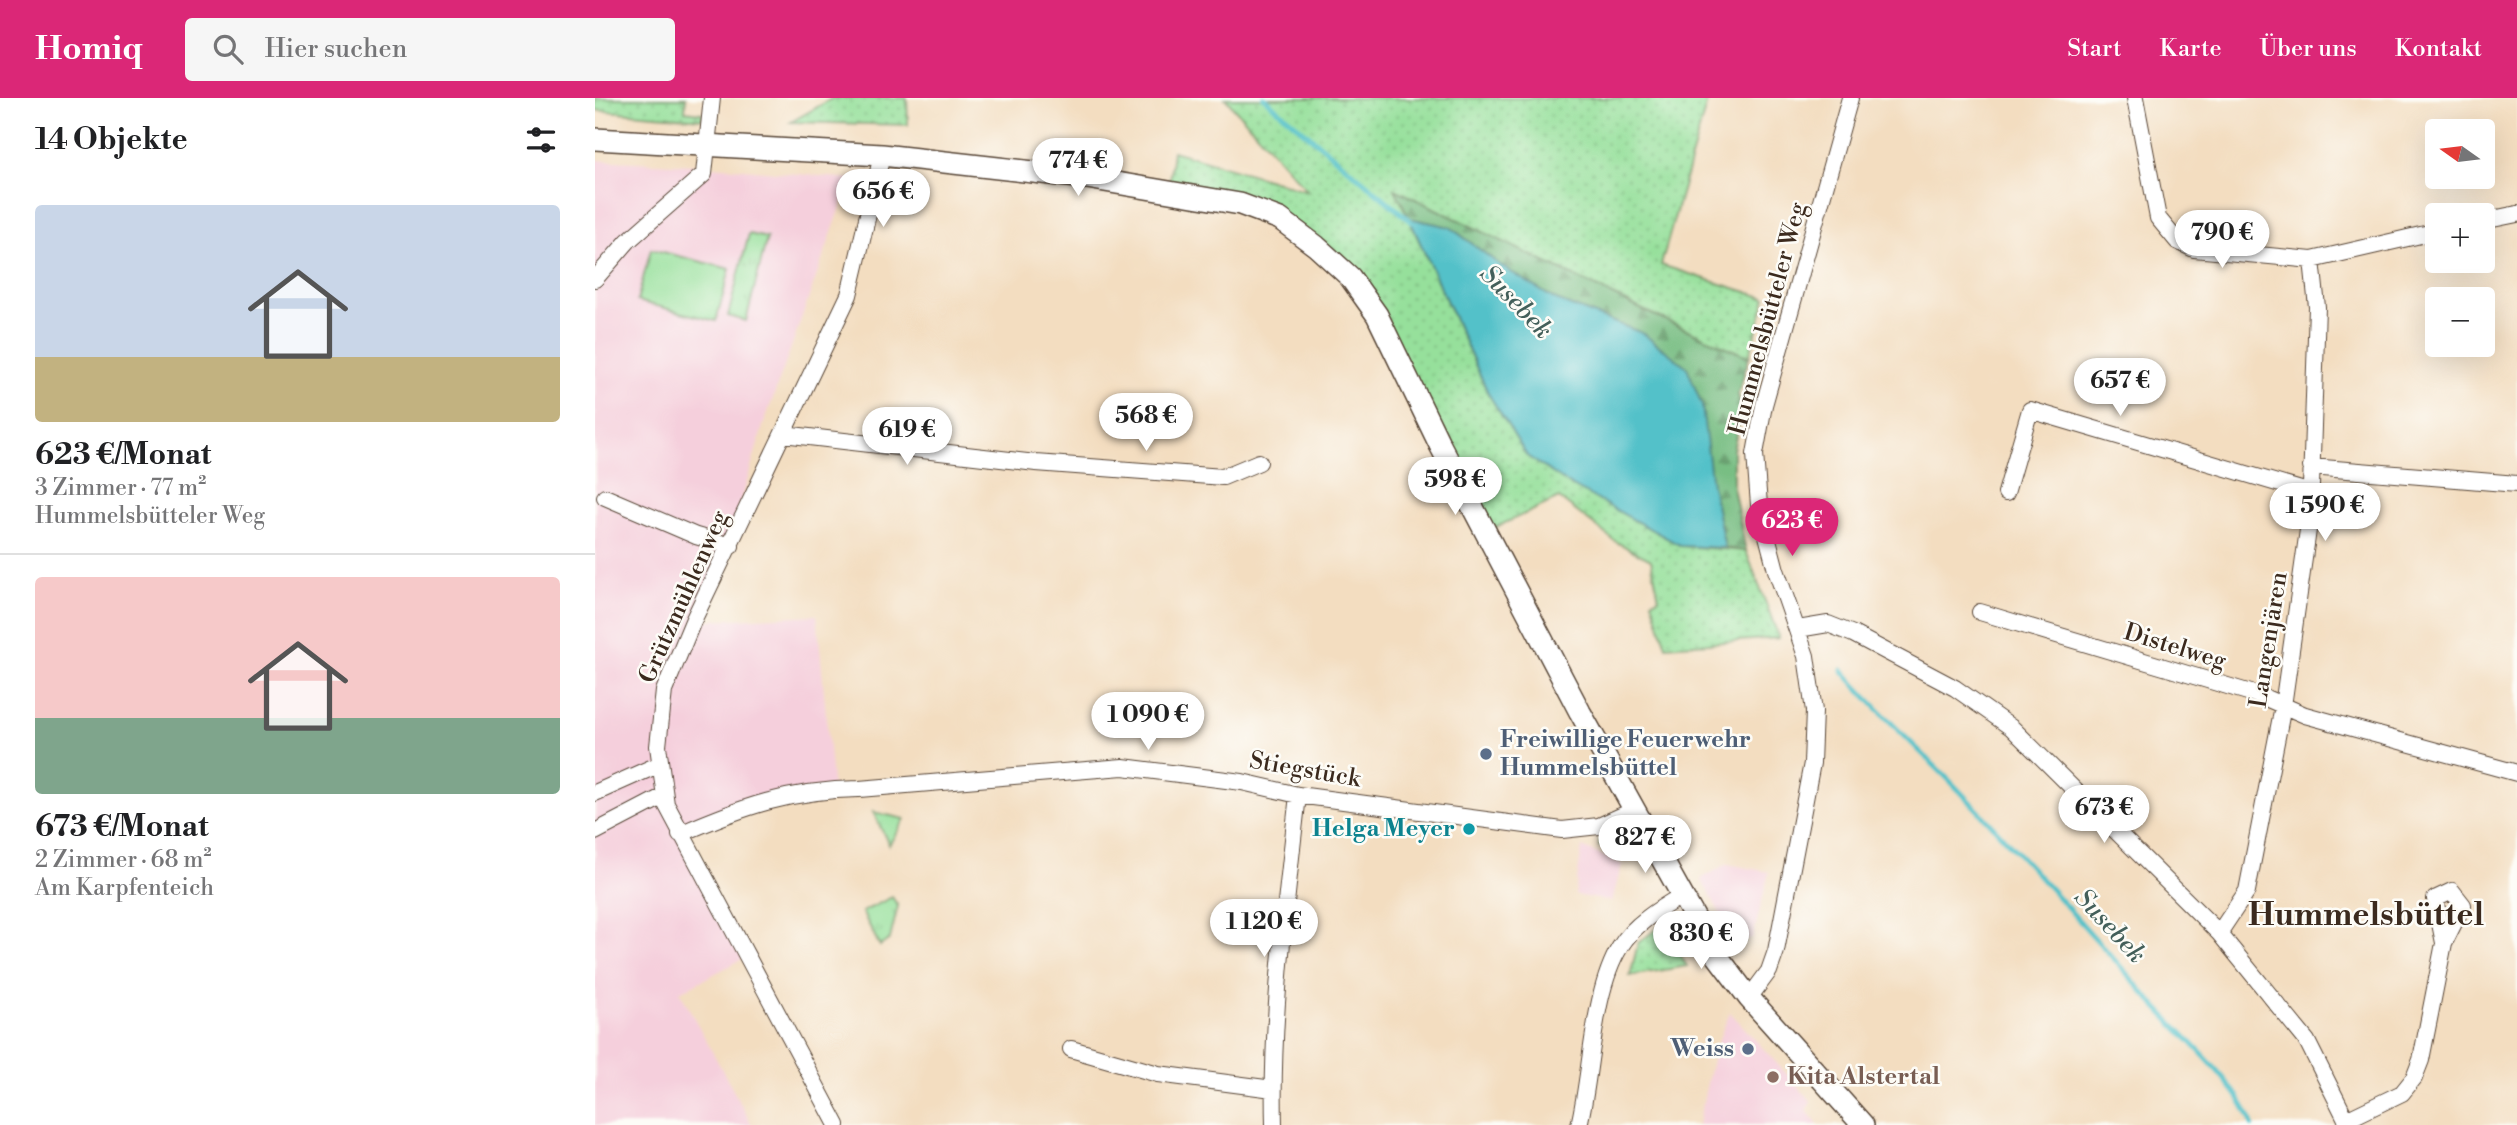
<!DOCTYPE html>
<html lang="de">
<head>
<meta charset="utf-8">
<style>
	:root { --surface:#fff; --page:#f6f6f6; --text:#202124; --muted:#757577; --line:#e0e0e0; --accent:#db2777 }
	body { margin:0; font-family:"Libre Bodoni",serif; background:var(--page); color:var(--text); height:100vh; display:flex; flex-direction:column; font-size:26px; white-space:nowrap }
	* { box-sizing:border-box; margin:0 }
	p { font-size:23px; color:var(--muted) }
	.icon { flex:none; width:38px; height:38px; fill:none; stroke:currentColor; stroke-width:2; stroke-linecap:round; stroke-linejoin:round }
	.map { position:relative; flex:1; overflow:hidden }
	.sheet { display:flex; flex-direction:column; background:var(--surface); width:595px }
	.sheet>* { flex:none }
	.needle { width:46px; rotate:284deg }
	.fabs { position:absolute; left:1830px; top:21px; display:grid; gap:14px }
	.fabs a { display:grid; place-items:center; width:70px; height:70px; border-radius:7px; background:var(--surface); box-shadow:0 7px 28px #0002; font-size:35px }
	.price { position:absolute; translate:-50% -60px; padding:0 16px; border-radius:24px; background:#fff; color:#222; font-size:23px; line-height:46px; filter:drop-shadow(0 2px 4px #0008) }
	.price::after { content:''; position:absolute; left:50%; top:42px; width:21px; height:16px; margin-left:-10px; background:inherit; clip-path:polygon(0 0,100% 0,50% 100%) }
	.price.selected { background:var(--accent); color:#fff }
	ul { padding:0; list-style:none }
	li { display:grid; align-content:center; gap:14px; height:371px; padding:0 35px }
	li+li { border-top:2px solid var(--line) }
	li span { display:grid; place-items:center; height:217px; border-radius:7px; color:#555 }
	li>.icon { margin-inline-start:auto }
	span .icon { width:126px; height:126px; fill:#fffc; stroke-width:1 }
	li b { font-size:30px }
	h2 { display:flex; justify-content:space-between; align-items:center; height:84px; padding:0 35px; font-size:30px }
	header { display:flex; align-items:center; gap:42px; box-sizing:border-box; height:98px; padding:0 35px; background:var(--accent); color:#fff }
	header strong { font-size:33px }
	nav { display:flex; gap:38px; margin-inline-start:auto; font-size:24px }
	.search { width:490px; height:63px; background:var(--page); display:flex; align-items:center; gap:18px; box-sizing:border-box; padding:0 24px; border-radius:7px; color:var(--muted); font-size:26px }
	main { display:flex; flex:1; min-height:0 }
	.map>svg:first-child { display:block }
</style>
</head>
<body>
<header>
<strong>Homiq</strong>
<div class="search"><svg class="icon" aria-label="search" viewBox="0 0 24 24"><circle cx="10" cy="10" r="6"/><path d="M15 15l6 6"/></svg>Hier suchen</div>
<nav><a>Start</a><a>Karte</a><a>Über uns</a><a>Kontakt</a></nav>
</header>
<main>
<section class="sheet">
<h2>14 Objekte<svg class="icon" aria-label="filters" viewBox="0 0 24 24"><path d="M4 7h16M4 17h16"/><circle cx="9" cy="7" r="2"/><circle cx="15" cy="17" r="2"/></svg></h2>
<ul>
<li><span style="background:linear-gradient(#c9d6e8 70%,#c2b280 0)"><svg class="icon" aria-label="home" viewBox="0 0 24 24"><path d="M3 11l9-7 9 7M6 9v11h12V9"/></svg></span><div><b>623 €/Monat</b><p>3 Zimmer · 77 m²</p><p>Hummelsbütteler Weg</p></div></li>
<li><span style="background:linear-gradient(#f6c9c9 65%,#7fa58c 0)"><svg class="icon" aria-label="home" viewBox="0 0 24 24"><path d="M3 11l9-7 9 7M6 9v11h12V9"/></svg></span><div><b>673 €/Monat</b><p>2 Zimmer · 68 m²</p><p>Am Karpfenteich</p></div></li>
</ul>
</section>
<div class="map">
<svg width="1922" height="1027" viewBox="0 0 1922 1027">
	<defs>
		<pattern id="grass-dots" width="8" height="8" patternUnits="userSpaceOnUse" patternTransform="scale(1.75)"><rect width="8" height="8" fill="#96e09b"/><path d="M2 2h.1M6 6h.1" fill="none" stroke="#82c085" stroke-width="1.8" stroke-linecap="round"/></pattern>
		<pattern id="forest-firs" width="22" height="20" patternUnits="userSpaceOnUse" patternTransform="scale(1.75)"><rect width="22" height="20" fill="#78be83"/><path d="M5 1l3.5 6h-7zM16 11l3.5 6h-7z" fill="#649b6b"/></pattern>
		<pattern id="park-tufts" width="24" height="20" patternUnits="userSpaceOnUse" patternTransform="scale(1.75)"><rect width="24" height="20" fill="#96e09b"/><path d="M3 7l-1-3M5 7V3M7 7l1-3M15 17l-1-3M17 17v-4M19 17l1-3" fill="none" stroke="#82c085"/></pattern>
	</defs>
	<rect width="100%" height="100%" fill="#fdfcf7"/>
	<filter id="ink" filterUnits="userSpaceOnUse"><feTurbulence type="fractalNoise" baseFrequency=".0143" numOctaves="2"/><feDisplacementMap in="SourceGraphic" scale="14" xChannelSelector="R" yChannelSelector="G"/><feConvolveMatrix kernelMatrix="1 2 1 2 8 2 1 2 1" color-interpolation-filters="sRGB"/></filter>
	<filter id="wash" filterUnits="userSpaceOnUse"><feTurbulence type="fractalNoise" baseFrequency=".00686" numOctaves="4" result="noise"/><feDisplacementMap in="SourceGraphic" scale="28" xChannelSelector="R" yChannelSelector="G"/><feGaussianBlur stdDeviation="1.57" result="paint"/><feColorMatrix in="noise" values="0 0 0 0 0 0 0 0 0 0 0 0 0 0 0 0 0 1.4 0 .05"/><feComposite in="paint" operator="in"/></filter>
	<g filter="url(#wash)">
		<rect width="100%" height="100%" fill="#f3ddc0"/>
		<path fill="#f5cfdc" d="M0,62L117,68L256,81L168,328L132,452L101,523L222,517L238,694L190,699L86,737L151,859L85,894L157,1027H0Z
			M987,749L1027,766L1017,803L980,797Z
			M1132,766L1174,774L1158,839L1152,842L1145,841L1134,831L1106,781Z
			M1135,914L1216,1003L1212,1013L1223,1027H1103L1119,953Z"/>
		<path fill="url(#grass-dots)" stroke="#68855c" stroke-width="2" d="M0,0H91L90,13L107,15V21L0,12Z
			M238,0H312L313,27L196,24Z
			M630,0H1113L1066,167L1171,200L1154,259L1052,214L801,92L894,297L1086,448L1151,453L1184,540L1071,548L1057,503L1064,500L1056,462L1021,444L964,400L895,432L757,177L686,118L573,93L578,53L713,93Z
			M1017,738L1025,742L1033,760L1004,748L1005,741Z
			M1067,827L1092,868L1035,878L1043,845Z"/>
		<path fill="url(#forest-firs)" stroke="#5a7450" stroke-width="2" d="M800,91L1052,214L1154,259L1143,296L1147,312L1138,352V389L1151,453L1130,450L1117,387L1047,235L961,202L905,167L855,129L814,120Z"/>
		<path fill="url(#park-tufts)" stroke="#68855c" stroke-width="2" d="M154,136L172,140L151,223L133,218Z
			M278,714L310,721L294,747Z
			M297,799L303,808L295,841L285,848L267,814Z"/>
		<path fill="#96e09b" stroke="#68855c" stroke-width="2" d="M56,151L135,171L121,223L42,203Z"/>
		<path fill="#53c1c9" stroke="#477674" stroke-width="2" d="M814,120L855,129L905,167L961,202L1047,235L1092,269L1107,308L1117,387L1130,450L1086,448L972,385L932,358L894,297Z"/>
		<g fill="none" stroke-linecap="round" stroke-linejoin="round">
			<path stroke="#53c1c9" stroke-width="5" d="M669,0L817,124
				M1247,572C1280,611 1317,645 1354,682C1424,754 1491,830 1558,905C1584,934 1648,991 1657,1027"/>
		</g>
	</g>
	<g filter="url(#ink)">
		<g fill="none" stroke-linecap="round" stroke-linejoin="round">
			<defs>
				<path id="minor" d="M1540,0L1563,120L1582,143L1599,151L1717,162L1843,133
					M1888,123L1922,116
					M0,181L33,143L109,76L117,0
					M188,336L441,365L628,379L664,364
					M1716,369L1922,386
					M1411,395L1435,312L1716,395
					M10,399L101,438L136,448
					M1385,514L1666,598L1710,617L1922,675
					M1203,531L1233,526L1258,536L1360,590L1417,630L1624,835L1712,943L1754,1027
					M0,695L65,666
					M0,734L69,698
					M85,736C147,709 195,692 264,691L528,669L647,684L703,697L967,732L1004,728L1037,713
					M1624,835L1652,793L1688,608L1715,418L1722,209L1717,162
					M1154,900L1174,873L1181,853L1217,665L1219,613L1211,558L1181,472L1164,407L1160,356L1169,307L1255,0
					M476,951L563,976L678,991
					M1751,1022L1807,995L1819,980L1826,962L1849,845L1868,807L1857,793L1840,801L1849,845
					M242,1027L71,706L63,648L69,593L98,523L254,197L287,57
					M679,1027C676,917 691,806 703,697
					M984,1027C997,975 997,894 1025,849C1038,827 1064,811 1086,798"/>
				<path id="major" d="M0,41L287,57L492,80L645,106L685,121L721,148L755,179L782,217L845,347L985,614L1117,851L1154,900L1268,1027"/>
			</defs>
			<use href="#minor" stroke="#574536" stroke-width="18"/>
			<use href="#major" stroke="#574536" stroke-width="24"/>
			<use href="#minor" stroke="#fff" stroke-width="16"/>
			<use href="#major" stroke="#fff" stroke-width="21"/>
		</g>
	</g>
	<g fill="#5c6f8a" stroke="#fdfcf7" stroke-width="2.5">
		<circle cx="891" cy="656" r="7"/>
		<circle cx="1153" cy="951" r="7"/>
	</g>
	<circle fill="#0f9aa8" stroke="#fdfcf7" stroke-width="2.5" cx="874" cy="731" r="7"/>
	<circle fill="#8d6e63" stroke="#fdfcf7" stroke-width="2.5" cx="1178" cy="979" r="7"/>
	<g text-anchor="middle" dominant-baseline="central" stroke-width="5" stroke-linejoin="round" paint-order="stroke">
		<g font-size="24" fill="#3b2a1e" stroke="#fdfcf7">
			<text transform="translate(1173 221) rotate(-75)">Hummelsbütteler Weg</text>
			<text transform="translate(89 499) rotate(-66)">Grützmühlenweg</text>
			<text transform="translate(1674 542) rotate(-81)">Langenjären</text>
			<text transform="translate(1580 549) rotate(17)">Distelweg</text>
			<text transform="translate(710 672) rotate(10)">Stiegstück</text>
		</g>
		<g font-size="24" font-weight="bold" fill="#4e5e75" stroke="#fdfcf7" text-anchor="start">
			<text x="905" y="642">Freiwillige Feuerwehr<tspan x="905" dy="28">Hummelsbüttel</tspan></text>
			<text x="1139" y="951" text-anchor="end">Weiss</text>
		</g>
		<g font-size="24" font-weight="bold" fill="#0d838f" stroke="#fdfcf7" text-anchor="end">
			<text x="860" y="731">Helga Meyer</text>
		</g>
		<g font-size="24" font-weight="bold" fill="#785e54" stroke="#fdfcf7" text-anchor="start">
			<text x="1192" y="979">Kita Alstertal</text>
		</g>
		<g font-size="26" font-style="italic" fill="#435f5a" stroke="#fdfcf7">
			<text transform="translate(921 204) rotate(46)">Susebek</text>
			<text transform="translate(1515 828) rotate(47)">Susebek</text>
		</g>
		<g font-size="32" font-weight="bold" fill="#3b2a1e" stroke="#fdfcf7">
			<text x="1771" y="817">Hummelsbüttel</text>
		</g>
	</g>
</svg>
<div class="fabs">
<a><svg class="needle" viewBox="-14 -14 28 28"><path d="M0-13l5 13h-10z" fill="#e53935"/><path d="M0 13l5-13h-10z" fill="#757577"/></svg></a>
<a>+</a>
<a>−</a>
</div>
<b class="price" style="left:483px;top:100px">774 €</b>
<b class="price" style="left:288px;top:131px">656 €</b>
<b class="price" style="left:1627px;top:172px">790 €</b>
<b class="price" style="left:1525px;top:320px">657 €</b>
<b class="price" style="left:551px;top:355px">568 €</b>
<b class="price" style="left:312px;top:369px">619 €</b>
<b class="price" style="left:860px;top:419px">598 €</b>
<b class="price" style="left:1730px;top:445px">1 590 €</b>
<b class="price selected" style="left:1197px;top:460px">623 €</b>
<b class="price" style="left:553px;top:654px">1 090 €</b>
<b class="price" style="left:1509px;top:747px">673 €</b>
<b class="price" style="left:1050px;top:777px">827 €</b>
<b class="price" style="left:669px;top:861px">1 120 €</b>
<b class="price" style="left:1106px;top:873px">830 €</b>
</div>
</main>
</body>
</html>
